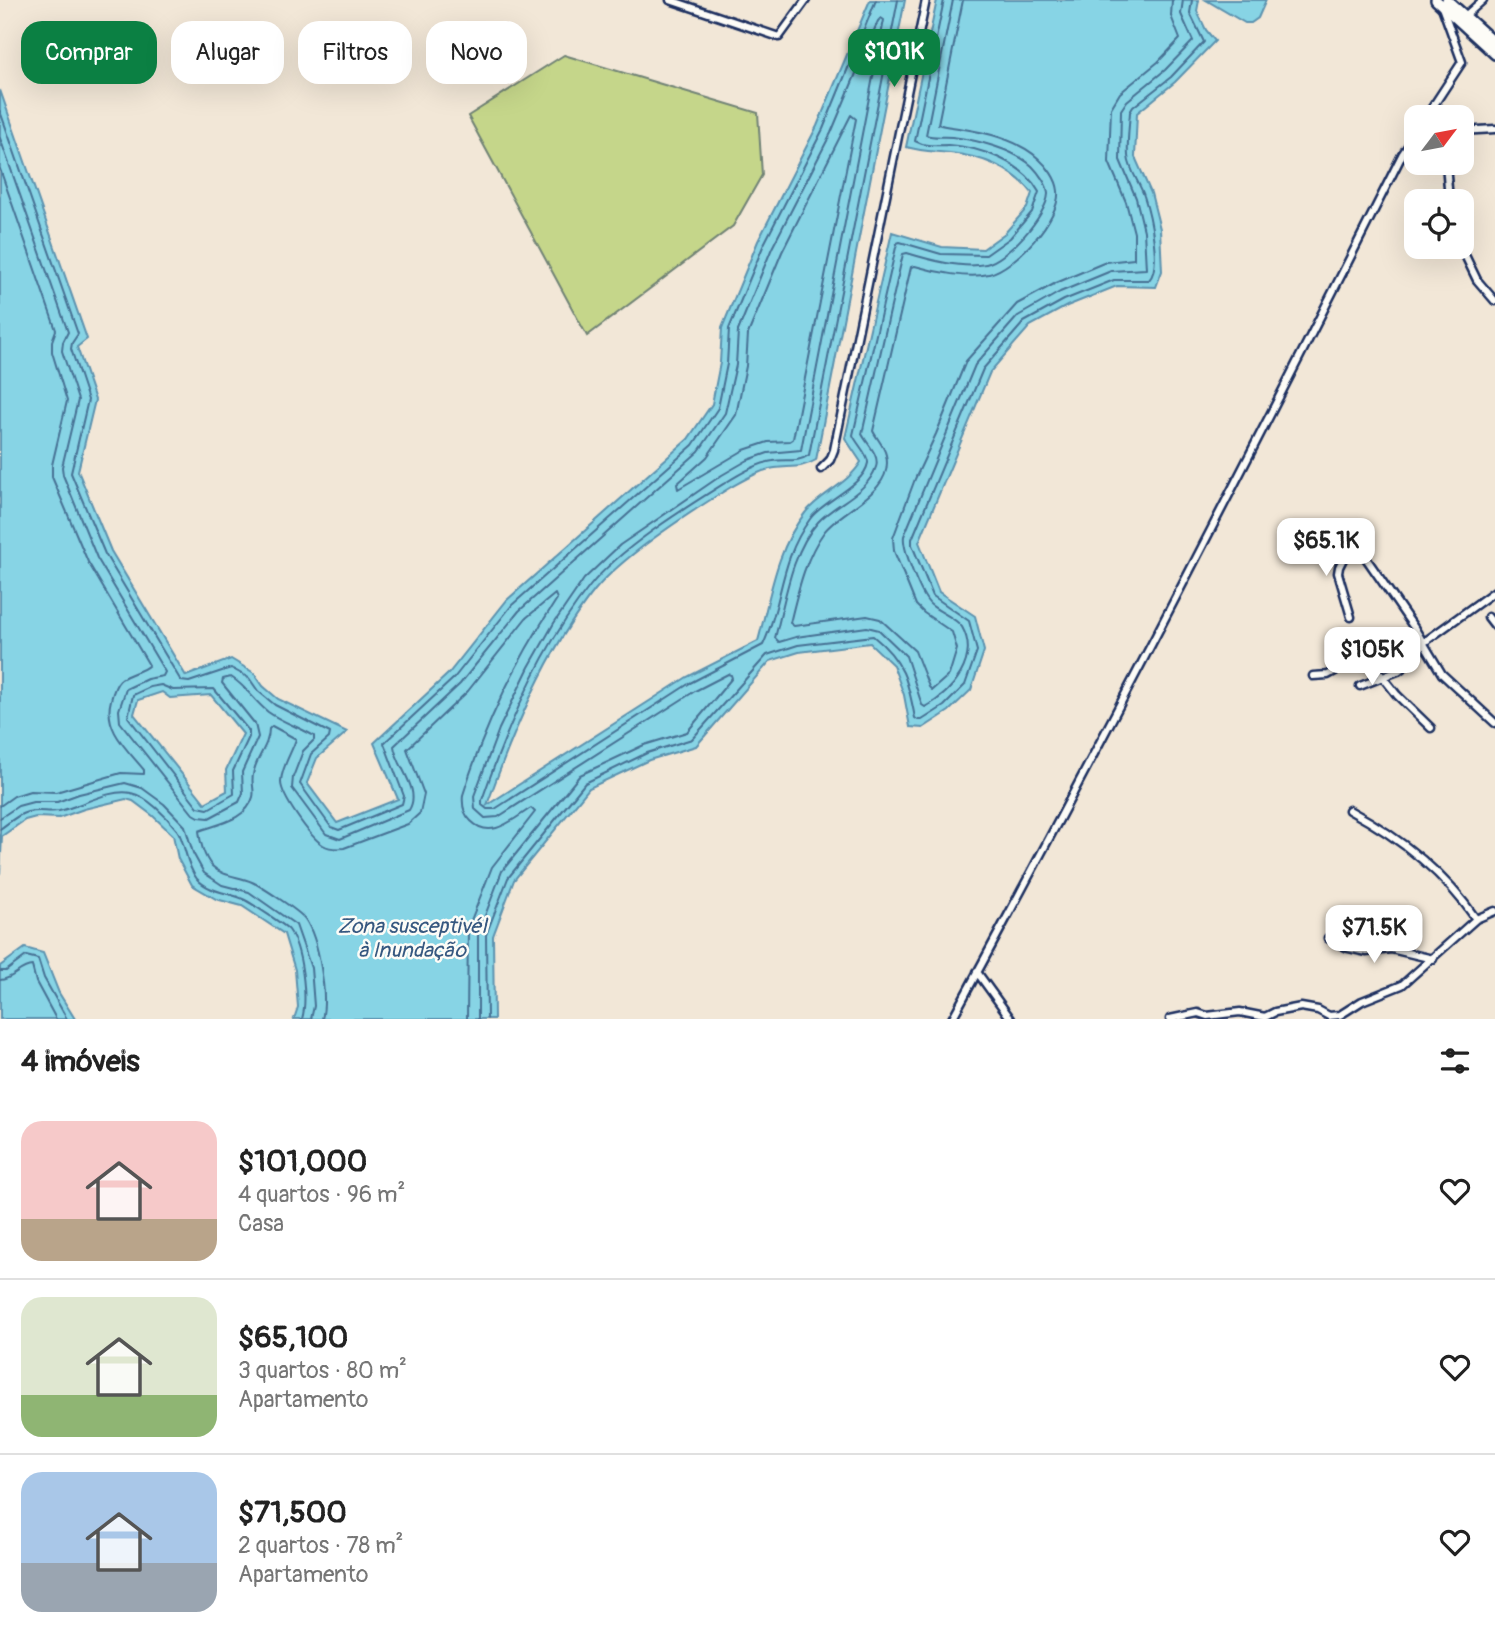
<!DOCTYPE html>
<html lang="pt">
<head>
<meta charset="utf-8">
<style>
	:root { --surface:#fff; --page:#f6f6f6; --text:#222; --muted:#767676; --line:#e0e0e0; --accent:#0b8043 }
	body { margin:0; font-family:Pangolin,sans-serif; background:var(--page); color:var(--text); height:100vh; display:flex; flex-direction:column; font-size:26px; white-space:nowrap }
	* { box-sizing:border-box; margin:0 }
	p { font-size:23px; color:var(--muted) }
	.icon { flex:none; width:38px; height:38px; fill:none; stroke:currentColor; stroke-width:2; stroke-linecap:round; stroke-linejoin:round }
	.map { position:relative; height:1019px; overflow:hidden }
	.details { display:flex; flex-direction:column; background:var(--surface); flex:1 }
	.details>* { flex:none }
	.banner { position:absolute; left:21px; top:21px; width:700px; height:63px; display:flex; gap:14px }
	.needle { width:46px; rotate:58deg }
	.controls { position:absolute; left:1404px; top:105px; display:grid; gap:14px }
	.controls a { display:grid; place-items:center; width:70px; height:70px; border-radius:14px; background:var(--surface); box-shadow:0 7px 28px #0002; font-size:35px }
	.price { position:absolute; translate:-50% -60px; padding:0 16px; border-radius:14px; background:#fff; color:#222; font-size:23px; line-height:46px; filter:drop-shadow(0 2px 4px #0008) }
	.price::after { content:''; position:absolute; left:50%; top:42px; width:21px; height:16px; margin-left:-10px; background:inherit; clip-path:polygon(0 0,100% 0,50% 100%) }
	.price.selected { background:var(--accent); color:#fff }
	ul { padding:0; list-style:none }
	li { display:flex; align-items:center; gap:21px; height:175px; padding:0 21px }
	li+li { border-top:2px solid var(--line) }
	li span { display:grid; place-items:center; flex:none; width:196px; height:140px; border-radius:21px; color:#555 }
	li>.icon { margin-inline-start:auto }
	span .icon { width:84px; height:84px; fill:#fffc; stroke-width:1 }
	li b { font-size:30px }
	h2 { display:flex; justify-content:space-between; align-items:center; height:84px; padding:0 21px; font-size:30px }
	.tag { padding:0 24px; border-radius:21px; background:var(--surface); box-shadow:0 7px 28px #0002; font-size:24px; line-height:63px }
	.tag.selected { background:var(--accent); color:#fff }
	.map>svg:first-child { display:block }
</style>
</head>
<body>
<div class="map">
<svg width="1495" height="1019" viewBox="0 0 1495 1019">
	<rect width="100%" height="100%" fill="#f2e7d7"/>
	<filter id="ink" filterUnits="userSpaceOnUse"><feTurbulence type="fractalNoise" baseFrequency=".0143" numOctaves="2"/><feDisplacementMap in="SourceGraphic" scale="14" xChannelSelector="R" yChannelSelector="G"/><feConvolveMatrix kernelMatrix="1 2 1 2 8 2 1 2 1" color-interpolation-filters="sRGB"/></filter>
	<g filter="url(#ink)">
		<path fill="#c5d68a" stroke="#708274" stroke-width="2" d="M564,55L758,113L762,175L733,226L587,336L468,116Z"/>
		<path fill="#87d4e5" stroke="#5c92af" stroke-width="2" fill-rule="evenodd" d="M870,0H905L816,460C801,469 791,466 775,468C760,470 744,480 731,487C692,511 624,555 595,590C546,651 513,732 487,805L687,677L758,641C770,598 776,549 805,513C821,493 847,485 861,462L845,438L892,232L942,247L983,249L1005,233L1027,208L1032,193C1013,168 981,156 950,153C932,151 925,152 906,147L937,0H1199L1197,11L1206,30L1215,41L1175,82L1137,113L1135,157L1151,193L1160,229L1162,271L1156,287L1117,286L1067,306L1030,326L990,372L919,542L939,592L975,616L984,651L971,690L949,711L923,728L910,727L904,695L893,665L870,643L799,652L770,661L696,746L649,760L589,788L514,880L493,936L494,1019H294L298,1007L295,970L284,934L242,906L216,899L192,885L178,859L173,835L153,816L133,801L126,799L84,809L59,818L36,817L25,820L2,836L0,874V90L87,339L77,347L95,400L78,471L111,551L186,676L231,659L254,673L263,686L278,699L347,732L317,758L307,783L337,823L398,799L374,743L449,673L507,600L688,439L712,404L720,363L722,328L758,241L817,126ZM162,692L170,698L211,695L243,734L226,770L227,791L205,803L134,714L138,700Z
			M1206,0H1266L1258,18L1251,23H1245Z
			M25,948L43,953L59,993L75,1019H0V966Z"/>
		<g fill="none" stroke-linecap="round" stroke-linejoin="round">
			<path stroke="#467194" stroke-width="2" d="M898,0L809,455C798,463 786,459 773,461C757,463 739,474 725,483C685,508 619,549 590,586C541,647 507,727 482,800V805L487,809H495L690,683L763,645C783,603 779,561 810,519C822,501 864,486 868,463C869,455 856,443 853,435L897,243L900,242L941,254L986,255L1010,238L1032,212L1039,192C1023,162 980,147 948,145C936,145 926,147 915,141L944,0
				M953,0L926,135C934,138 943,136 952,137C977,140 1013,149 1032,166C1038,172 1048,185 1048,194C1047,215 1007,260 986,264C962,269 930,260 907,253L903,254L862,434C867,444 880,455 876,467C867,494 835,503 818,522C791,552 785,601 775,638L779,642L796,637L867,627L879,630L906,656L922,705L925,707C952,693 980,659 962,627C956,618 939,612 931,605C921,597 902,548 904,536L975,365L1018,316L1060,292L1111,271L1146,269L1144,231L1136,198L1120,160L1121,110L1127,101L1165,70L1193,41L1181,14L1183,0
				M963,0L938,124C945,127 956,127 964,129C989,133 1020,141 1039,159C1047,166 1057,179 1058,191C1061,218 1015,268 989,274C968,279 935,272 915,266L911,267L873,431C877,439 884,446 886,455C895,492 841,509 824,532C805,558 798,591 790,623L794,626L867,616L880,619L915,651L929,687L932,690L949,675L957,649L952,632L924,613L916,605L894,551L893,538L915,479L936,434L966,361L1017,304L1056,283L1106,262L1134,259V233L1126,202L1109,162L1111,108L1120,93L1158,62L1180,39L1171,16L1172,0
				M0,111L78,334L72,343L71,349L88,400L71,473L105,554L181,681L189,682L231,668L249,678L258,691L275,705L330,733L329,738L311,754L300,784L331,827L339,830L402,804L404,796L384,743L454,678L512,605L693,445L718,408L727,364L729,329L764,244L823,129L876,0
				M851,115L856,119L793,439L790,441L768,442L744,450L678,489L677,484L707,457L736,415L746,366L748,334L782,252Z
				M0,138L68,332L63,342L62,351L78,400L62,467L63,475L97,558L165,672L163,676L147,679L126,689L119,710L120,722L192,813L199,817L209,818L239,802L243,793L242,772L258,737L255,724L222,683L223,679L231,677C246,686 254,701 268,712C282,722 299,727 314,736V740L303,751L293,777L292,788L326,834L340,839L409,810C422,789 396,766 394,746L460,684L519,611L699,451L725,413L736,365L738,331L772,248L831,133L878,21L881,18L884,20L801,450L768,453L748,460L722,475L620,545L584,579L554,623L529,667L499,729L474,796L475,809L485,818L498,817L695,691L728,674L731,675L732,678L687,732L644,745L580,775L502,871L478,934V1019
				M0,169L56,330L52,341V352L67,401L52,465V477L88,562L149,665C142,672 129,673 120,680C115,685 113,692 111,700C103,729 127,749 144,770V774L121,773L56,792L30,791L14,796L0,806
				M161,685L173,690L214,689L249,731V737L233,771L234,794L208,809L198,807L128,717L133,695L150,687Z
				M0,818L18,806L33,802H57L79,794L125,783L142,788L164,804L185,826L193,853L204,873L222,885L249,892L296,925L311,968L314,1006L311,1019
				M0,829C7,824 14,818 22,814C35,808 46,813 59,811C79,807 111,788 131,793C147,796 167,817 177,830C185,840 185,864 197,879C210,893 229,892 245,900C251,903 286,926 289,930C302,948 308,999 302,1019
				M0,971H6L26,956L38,959L44,978L67,1019
				M0,980C13,980 20,966 32,966L36,982L56,1019
				M322,1019C328,996 319,939 305,919C299,911 261,886 252,882C239,876 223,877 212,866C204,857 200,842 199,831C217,824 247,820 253,797C255,790 251,783 253,775C255,758 269,747 269,729L272,726L296,739C292,752 282,766 281,781C280,795 310,837 323,845C330,849 336,849 344,848L408,824L420,813L424,794L407,749L468,691L526,618L555,594L557,599C517,659 484,727 463,795C462,805 463,814 471,821C491,841 513,819 531,808L535,812L492,867L468,928L467,1019
				M487,1019L486,935L508,878L585,783L647,753L692,739L767,655L798,645L873,636C904,661 908,681 915,718L918,720H922L944,706L965,685L977,651L969,621L933,596L912,545V539L983,369L1024,322L1064,300L1114,280H1149C1162,267 1150,214 1144,196C1140,183 1129,170 1128,156C1127,142 1129,127 1130,112L1133,107L1171,77L1204,42L1190,13L1192,0"/>
			<defs>
				<path id="minor" d="M670,0L779,37L806,0
					M1465,16L1483,0
					M1426,117L1462,62L1442,7
					M1461,131L1495,129
					M1446,163L1449,201
					M1461,247L1477,280L1495,301
					M821,469L830,460L834,450L926,0
					M1351,543L1339,567L1338,573L1351,617
					M1291,546L1318,547L1344,541L1359,548L1415,629L1442,674L1495,723
					M1488,617L1495,626
					M1313,676L1328,675L1362,656H1366L1397,695L1431,728
					M1360,686L1398,671L1414,659L1423,643L1495,591
					M1349,810C1399,837 1444,872 1476,919
					M1328,938L1348,948L1366,952L1391,949L1433,959
					M977,972L1011,1019
					M952,1019C1107,734 1256,445 1402,155L1416,134
					M1170,1019L1198,1013L1207,1016L1240,1012L1265,1017L1275,1012L1301,1007L1318,1010L1329,1016L1340,1015L1362,1001L1402,985L1476,919L1495,911"/>
				<path id="secondary" d="M1436,0L1495,54
					M1447,0L1495,43"/>
			</defs>
			<use href="#minor" stroke="#1b2f5e" stroke-width="11"/>
			<use href="#secondary" stroke="#1b2f5e" stroke-width="14"/>
			<use href="#minor" stroke="#fdfcf7" stroke-width="6"/>
			<use href="#secondary" stroke="#fdfcf7" stroke-width="9"/>
		</g>
	</g>
	<g text-anchor="middle" dominant-baseline="central" stroke-width="5" stroke-linejoin="round" paint-order="stroke">
		<g font-size="21" font-style="italic" fill="#365880" stroke="#fdfcf7">
			<text x="412" y="926">Zona susceptivél<tspan x="412" dy="24">à Inundação</tspan></text>
		</g>
	</g>
</svg>
<div class="controls">
<a><svg class="needle" viewBox="-14 -14 28 28"><path d="M0-13l5 13h-10z" fill="#e53935"/><path d="M0 13l5-13h-10z" fill="#767676"/></svg></a>
<a><svg class="icon" aria-label="locate" viewBox="0 0 24 24"><circle cx="12" cy="12" r="6"/><path d="M12 2v4M12 18v4M2 12h4M18 12h4"/></svg></a>
</div>
<b class="price selected" style="left:894px;top:89px">$101K</b>
<b class="price" style="left:1326px;top:578px">$65.1K</b>
<b class="price" style="left:1372px;top:687px">$105K</b>
<b class="price" style="left:1374px;top:965px">$71.5K</b>
<div class="banner">
<a class="tag selected">Comprar</a>
<a class="tag">Alugar</a>
<a class="tag">Filtros</a>
<a class="tag">Novo</a>
</div>
</div>
<section class="details">
<h2>4 imóveis<svg class="icon" aria-label="filters" viewBox="0 0 24 24"><path d="M4 7h16M4 17h16"/><circle cx="9" cy="7" r="2"/><circle cx="15" cy="17" r="2"/></svg></h2>
<ul>
<li><span style="background:linear-gradient(#f6c9c9 70%,#b9a48a 0)"><svg class="icon" aria-label="home" viewBox="0 0 24 24"><path d="M3 11l9-7 9 7M6 9v11h12V9"/></svg></span><div><b>$101,000</b><p>4 quartos · 96 m²</p><p>Casa</p></div><svg class="icon" aria-label="heart" viewBox="0 0 24 24"><path d="M12 20l-8-8c-3-5 5-10 8-4 3-6 11-1 8 4z"/></svg></li>
<li><span style="background:linear-gradient(#dfe7d0 70%,#8fb573 0)"><svg class="icon" aria-label="home" viewBox="0 0 24 24"><path d="M3 11l9-7 9 7M6 9v11h12V9"/></svg></span><div><b>$65,100</b><p>3 quartos · 80 m²</p><p>Apartamento</p></div><svg class="icon" aria-label="heart" viewBox="0 0 24 24"><path d="M12 20l-8-8c-3-5 5-10 8-4 3-6 11-1 8 4z"/></svg></li>
<li><span style="background:linear-gradient(#a9c7e8 65%,#9aa5b1 0)"><svg class="icon" aria-label="home" viewBox="0 0 24 24"><path d="M3 11l9-7 9 7M6 9v11h12V9"/></svg></span><div><b>$71,500</b><p>2 quartos · 78 m²</p><p>Apartamento</p></div><svg class="icon" aria-label="heart" viewBox="0 0 24 24"><path d="M12 20l-8-8c-3-5 5-10 8-4 3-6 11-1 8 4z"/></svg></li>
</ul>
</section>
</body>
</html>
